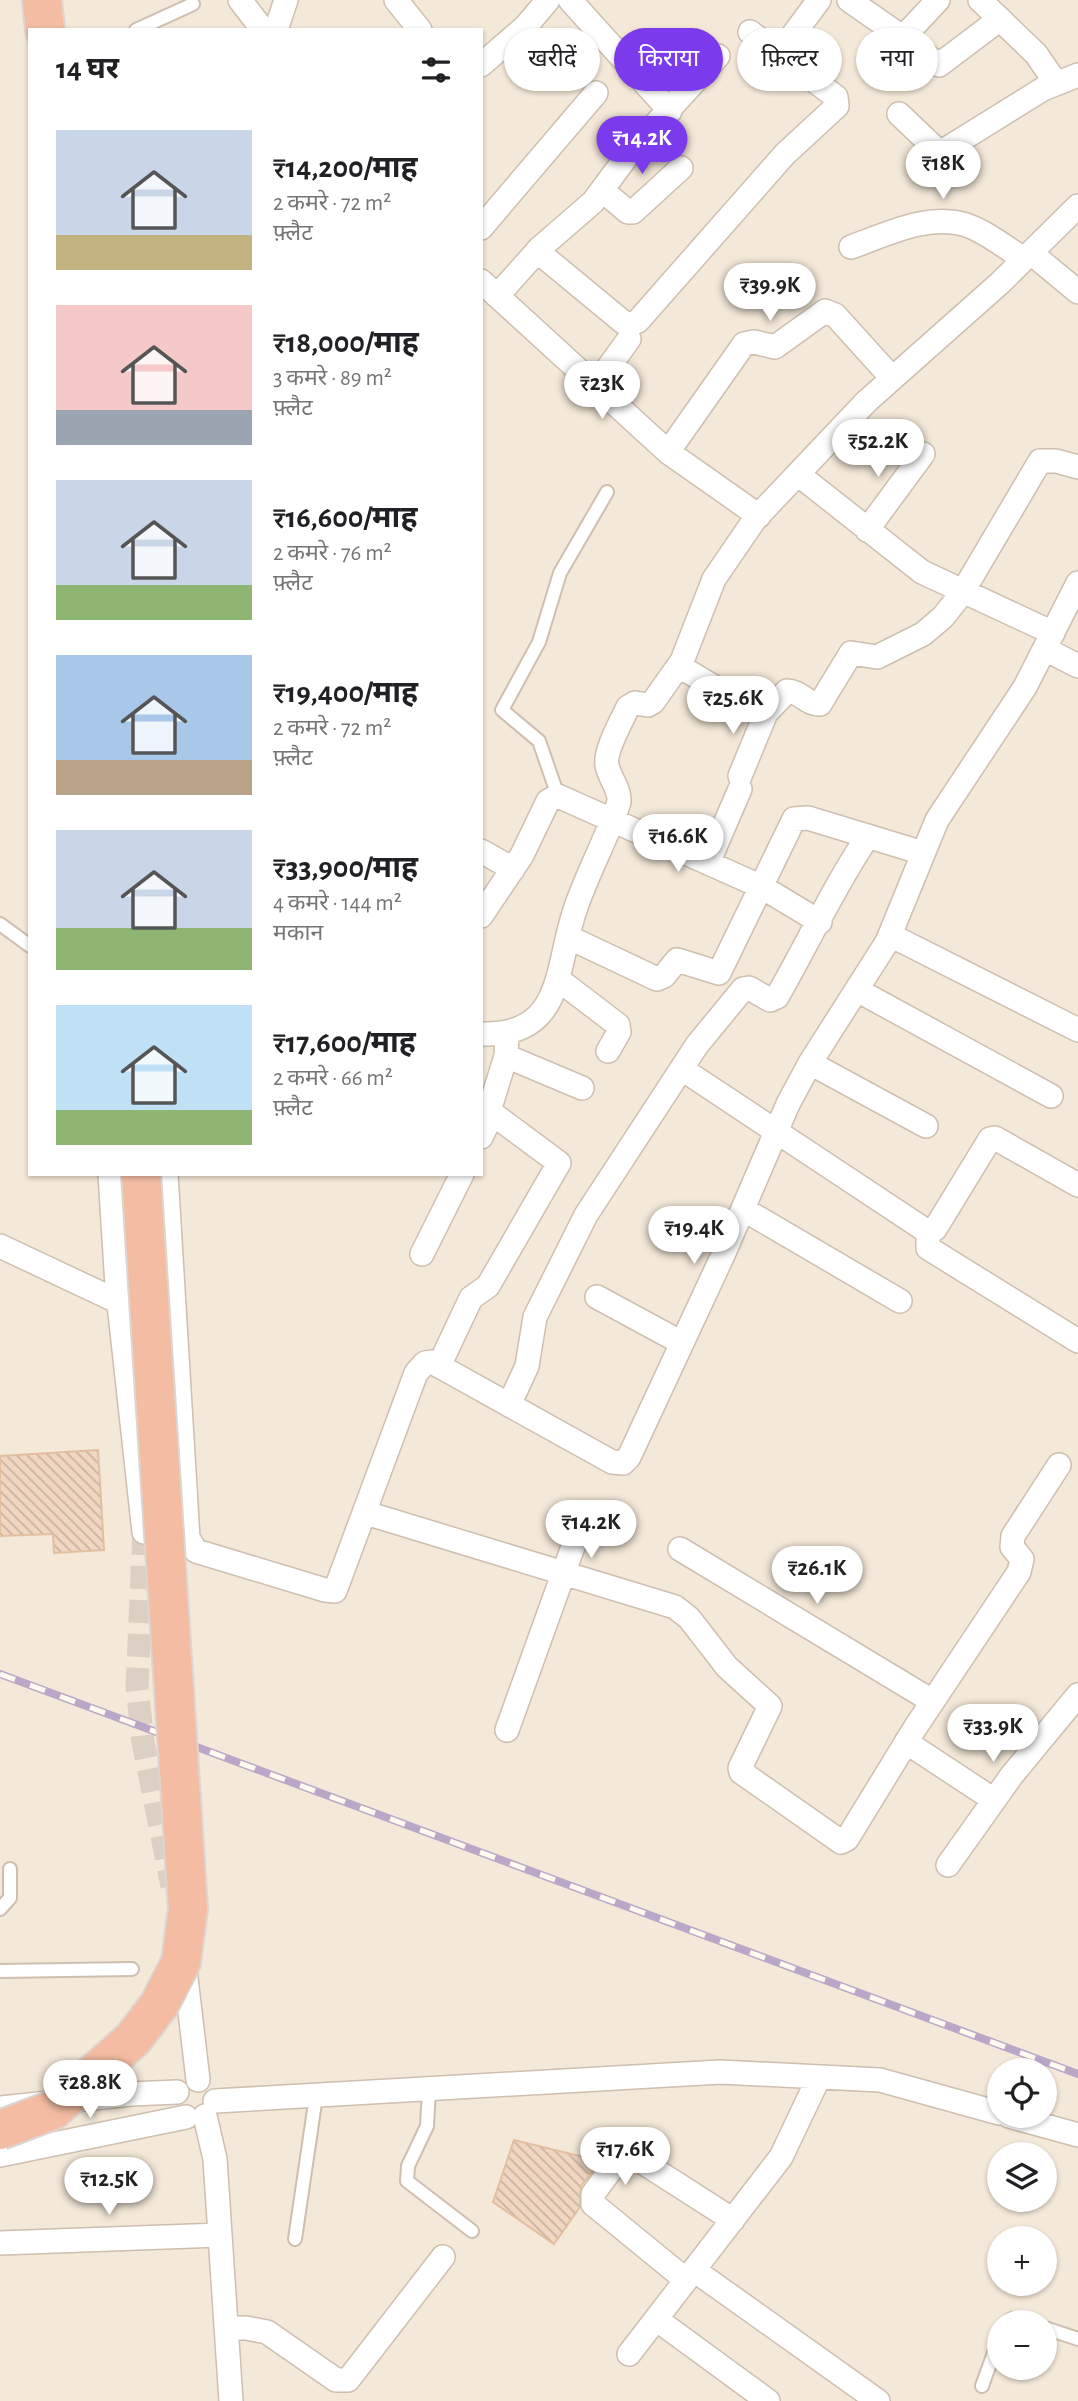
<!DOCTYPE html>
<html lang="hi">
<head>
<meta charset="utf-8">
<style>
	:root { --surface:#fff; --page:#f6f6f6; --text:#202124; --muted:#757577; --accent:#7c3aed }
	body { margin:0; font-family:"Alegreya Sans","Noto Sans Devanagari",sans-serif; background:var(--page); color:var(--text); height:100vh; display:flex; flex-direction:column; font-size:26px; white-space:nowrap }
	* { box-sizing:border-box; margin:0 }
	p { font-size:23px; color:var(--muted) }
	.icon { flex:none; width:38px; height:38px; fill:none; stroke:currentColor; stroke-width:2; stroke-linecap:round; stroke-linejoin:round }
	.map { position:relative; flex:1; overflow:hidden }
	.sheet { position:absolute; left:28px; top:28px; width:455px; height:1148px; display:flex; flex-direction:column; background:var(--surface); border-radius:0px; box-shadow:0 2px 5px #0004 }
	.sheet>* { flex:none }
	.top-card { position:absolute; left:504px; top:28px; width:469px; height:63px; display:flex; gap:14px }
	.tools { position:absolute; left:987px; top:2058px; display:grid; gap:14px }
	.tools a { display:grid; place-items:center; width:70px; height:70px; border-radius:50%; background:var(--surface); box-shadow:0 2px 5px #0004; font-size:35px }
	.price { position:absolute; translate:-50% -60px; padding:0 16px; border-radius:24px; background:#fff; color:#222; font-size:23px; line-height:46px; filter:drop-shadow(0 2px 4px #0008) }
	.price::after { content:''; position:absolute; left:50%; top:42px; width:21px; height:16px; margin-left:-10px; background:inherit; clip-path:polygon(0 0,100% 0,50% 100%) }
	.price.active { background:var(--accent); color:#fff }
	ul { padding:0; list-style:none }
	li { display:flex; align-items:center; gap:21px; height:175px; padding:0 28px }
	li span { display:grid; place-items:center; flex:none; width:196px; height:140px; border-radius:0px; color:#555 }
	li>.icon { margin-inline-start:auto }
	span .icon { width:84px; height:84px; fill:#fffc; stroke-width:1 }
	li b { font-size:30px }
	h2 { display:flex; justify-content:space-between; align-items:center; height:84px; padding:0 28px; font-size:30px }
	.pill { padding:0 24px; border-radius:32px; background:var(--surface); box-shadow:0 2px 5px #0004; font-size:24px; line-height:63px }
	.pill.active { background:var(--accent); color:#fff }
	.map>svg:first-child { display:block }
</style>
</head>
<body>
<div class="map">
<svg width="1078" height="2401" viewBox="0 0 1078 2401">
	<defs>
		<pattern id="building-back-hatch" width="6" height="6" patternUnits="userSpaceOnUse" patternTransform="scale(1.75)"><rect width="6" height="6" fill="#f1d7c2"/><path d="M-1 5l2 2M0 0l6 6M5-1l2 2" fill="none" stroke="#c8b2a0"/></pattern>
	</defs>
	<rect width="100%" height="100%" fill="#fcf6ea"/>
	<path fill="#f4e8d8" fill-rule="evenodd" d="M0,0H1078V2401H0ZM30,30H481V1174H30ZM999,2070H1045V2116H999ZM999,2154H1045V2200H999ZM999,2238H1045V2284H999ZM999,2322H1045V2368H999Z"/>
	<path fill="url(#building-back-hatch)" stroke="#e3bfa2" stroke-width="2" d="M98,1450L104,1550L54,1553L53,1534L0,1536V1456Z
		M514,2140L600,2161L581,2186L580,2207L554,2244L493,2202Z"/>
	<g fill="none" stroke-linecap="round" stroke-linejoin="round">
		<path stroke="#dbd0c3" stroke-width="23" stroke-dasharray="23 11" stroke-linecap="butt" d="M144,1532L137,1687L143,1742L172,1886"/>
		<defs>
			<path id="lane" d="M136,30L193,4
				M558,796L539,741L502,710L539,642L560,573L607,492
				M0,924L30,946
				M0,1909L10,1898V1869
				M0,1971L132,1969
				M429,2089L427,2126L408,2166L407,2181L472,2231
				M295,2239L316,2096
				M1008,2322L1012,2319L1029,2322
				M1045,2328L1078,2339
				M982,2386L999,2339"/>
			<path id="street" d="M240,0L263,30
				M396,0L420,30
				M570,0L670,111
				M849,0L899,35L909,31L938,0
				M980,0L1036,54L1056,83
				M276,30L286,0
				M899,35L939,65L1000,19
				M779,54L819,0
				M481,65L526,26L548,0
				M899,114L940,153L1043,89L1078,75
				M602,190L628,212H633L681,168
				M481,228L596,93
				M851,247C885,235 926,214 963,224C984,230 1006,248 1024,259
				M537,251L623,322L631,324L638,321L785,154L837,106L836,97L750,32
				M1031,253L1078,292
				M481,281L668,452L759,516
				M497,296L540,248L593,202L631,151L718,56
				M595,386L629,339
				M668,452L744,344L754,342L775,347L825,311L835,315L892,378
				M799,475L922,572L1053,633
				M867,530L923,454
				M1045,649L1078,666
				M679,666L759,714L766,713L787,691C800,691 808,705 820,704L851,653L877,657L923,634L943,617L962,593L1040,461H1056L1078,467
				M740,776L766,713
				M481,851L513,869
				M708,863L740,789
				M481,916L522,855L548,801L558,796L762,887L820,922
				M890,935L1078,1030
				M568,937L657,979L664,976L677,960L719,973L794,819L808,818L923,853
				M559,980L618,1025L619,1032L608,1051
				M857,990L1051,1096
				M481,1034C566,1037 555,965 576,907C588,872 607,838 619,802C620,788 609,778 607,765C604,752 622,720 628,707L635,703L648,705L653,702L682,661L714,579L755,519L867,401L1000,283L1078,206
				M506,1056L582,1088
				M810,1063L926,1126
				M682,1069L928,1232L935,1229L990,1139L995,1138L1078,1185
				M481,1137L492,1115
				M110,1174L117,1286L144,1532
				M166,1174L188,1538L196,1551L325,1590L335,1591L416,1373L425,1363L432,1362L612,1462L623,1463L629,1457L723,1255L788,1104L810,1063L887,942L937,820L1025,687L1078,583
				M743,1209L900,1301
				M928,1232V1248L1078,1341
				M0,1246L119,1302
				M422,1254L462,1174
				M597,1297L682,1343
				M439,1366L471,1298L488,1286L559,1163L489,1111L506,1056L507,1033
				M509,1405L527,1366L535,1317L586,1215L697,1045L743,989L749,988L770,1000L777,997C808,943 833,888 868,836
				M366,1513L675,1607L689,1618L727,1667L770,1706L740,1768L741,1772L841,1842L847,1839L915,1728L1019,1572L1022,1559L1012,1547L1013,1536L1059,1465
				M680,1549L932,1701
				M507,1730L579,1530
				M906,1742L994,1800
				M948,1865L1012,1775L1078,1695
				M184,1961L198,2080
				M215,2101L720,2072L880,2080L999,2113
				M0,2108L131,2094L177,2092
				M205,2116L215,2159L231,2401
				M1009,2116L1078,2135
				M0,2155L186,2117
				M0,2243L220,2235
				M694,2270L878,2401
				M686,2280L593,2204V2194L621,2156L630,2154L733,2220
				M656,2319L768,2401
				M226,2328H246L267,2332L336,2380H348L443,2257
				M629,2354L781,2157L819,2077"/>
			<path id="highway" d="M42,0L45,30"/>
		</defs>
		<use href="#lane" stroke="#cebfaf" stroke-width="16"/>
		<use href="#street" stroke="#cebfaf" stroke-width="26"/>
		<use href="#highway" stroke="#dcd5d1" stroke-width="42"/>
		<use href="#lane" stroke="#fff" stroke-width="12"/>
		<use href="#street" stroke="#fff" stroke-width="23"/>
		<use href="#highway" stroke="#f4bca3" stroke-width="38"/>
		<defs>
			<path id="rail" d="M0,1674L1078,2074"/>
		</defs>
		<use href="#rail" stroke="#baa7c7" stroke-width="8"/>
		<use href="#rail" stroke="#fffaf0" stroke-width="5" stroke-dasharray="16" stroke-linecap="butt"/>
		<defs>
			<path id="highway-bridge" d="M0,2130L53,2110L133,2039L159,2005L181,1962L188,1909L141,1174"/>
		</defs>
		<use href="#highway-bridge" stroke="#dcd5d1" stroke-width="42" stroke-linecap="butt"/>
		<use href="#highway-bridge" stroke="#f4bca3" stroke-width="38"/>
	</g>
</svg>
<div class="tools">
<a><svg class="icon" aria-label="locate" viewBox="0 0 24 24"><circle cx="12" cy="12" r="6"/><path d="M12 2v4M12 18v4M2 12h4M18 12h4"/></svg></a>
<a><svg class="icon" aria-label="layers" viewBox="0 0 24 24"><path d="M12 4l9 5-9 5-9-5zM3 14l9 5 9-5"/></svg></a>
<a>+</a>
<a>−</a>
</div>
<b class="price active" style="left:642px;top:176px">₹14.2K</b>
<b class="price" style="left:943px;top:201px">₹18K</b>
<b class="price" style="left:770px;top:323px">₹39.9K</b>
<b class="price" style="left:602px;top:421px">₹23K</b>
<b class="price" style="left:878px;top:479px">₹52.2K</b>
<b class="price" style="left:733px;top:736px">₹25.6K</b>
<b class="price" style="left:678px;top:874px">₹16.6K</b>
<b class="price" style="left:694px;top:1266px">₹19.4K</b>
<b class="price" style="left:591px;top:1560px">₹14.2K</b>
<b class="price" style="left:817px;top:1606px">₹26.1K</b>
<b class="price" style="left:993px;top:1764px">₹33.9K</b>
<b class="price" style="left:90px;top:2120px">₹28.8K</b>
<b class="price" style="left:625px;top:2187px">₹17.6K</b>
<b class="price" style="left:109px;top:2217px">₹12.5K</b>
<div class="top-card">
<a class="pill">खरीदें</a>
<a class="pill active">किराया</a>
<a class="pill">फ़िल्टर</a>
<a class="pill">नया</a>
</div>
<section class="sheet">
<h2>14 घर<svg class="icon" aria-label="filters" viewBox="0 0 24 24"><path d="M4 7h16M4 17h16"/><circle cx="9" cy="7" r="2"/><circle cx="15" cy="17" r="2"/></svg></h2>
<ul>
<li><span style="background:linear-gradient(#c9d6e8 75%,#c2b280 0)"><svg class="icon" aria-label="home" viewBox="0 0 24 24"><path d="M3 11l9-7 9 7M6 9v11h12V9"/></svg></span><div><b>₹14,200/माह</b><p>2 कमरे · 72 m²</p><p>फ़्लैट</p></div></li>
<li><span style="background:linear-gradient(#f6c9c9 75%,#9aa5b1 0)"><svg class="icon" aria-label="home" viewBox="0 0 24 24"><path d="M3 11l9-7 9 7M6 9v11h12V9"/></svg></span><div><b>₹18,000/माह</b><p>3 कमरे · 89 m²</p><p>फ़्लैट</p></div></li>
<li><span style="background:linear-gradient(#c9d6e8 75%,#8fb573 0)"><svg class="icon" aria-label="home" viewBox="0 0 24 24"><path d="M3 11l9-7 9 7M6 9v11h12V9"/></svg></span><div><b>₹16,600/माह</b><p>2 कमरे · 76 m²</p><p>फ़्लैट</p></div></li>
<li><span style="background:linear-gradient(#a9c7e8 75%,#b9a48a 0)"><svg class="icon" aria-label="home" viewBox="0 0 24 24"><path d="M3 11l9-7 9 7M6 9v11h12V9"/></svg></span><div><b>₹19,400/माह</b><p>2 कमरे · 72 m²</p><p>फ़्लैट</p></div></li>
<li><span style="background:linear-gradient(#c9d6e8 70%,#8fb573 0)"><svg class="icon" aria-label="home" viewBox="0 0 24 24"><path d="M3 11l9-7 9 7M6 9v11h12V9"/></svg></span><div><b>₹33,900/माह</b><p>4 कमरे · 144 m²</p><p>मकान</p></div></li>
<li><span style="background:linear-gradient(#bfe0f5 75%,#8fb573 0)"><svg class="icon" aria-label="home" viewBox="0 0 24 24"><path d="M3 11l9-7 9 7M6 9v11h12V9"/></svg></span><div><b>₹17,600/माह</b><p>2 कमरे · 66 m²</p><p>फ़्लैट</p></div></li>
</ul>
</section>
</div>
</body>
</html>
